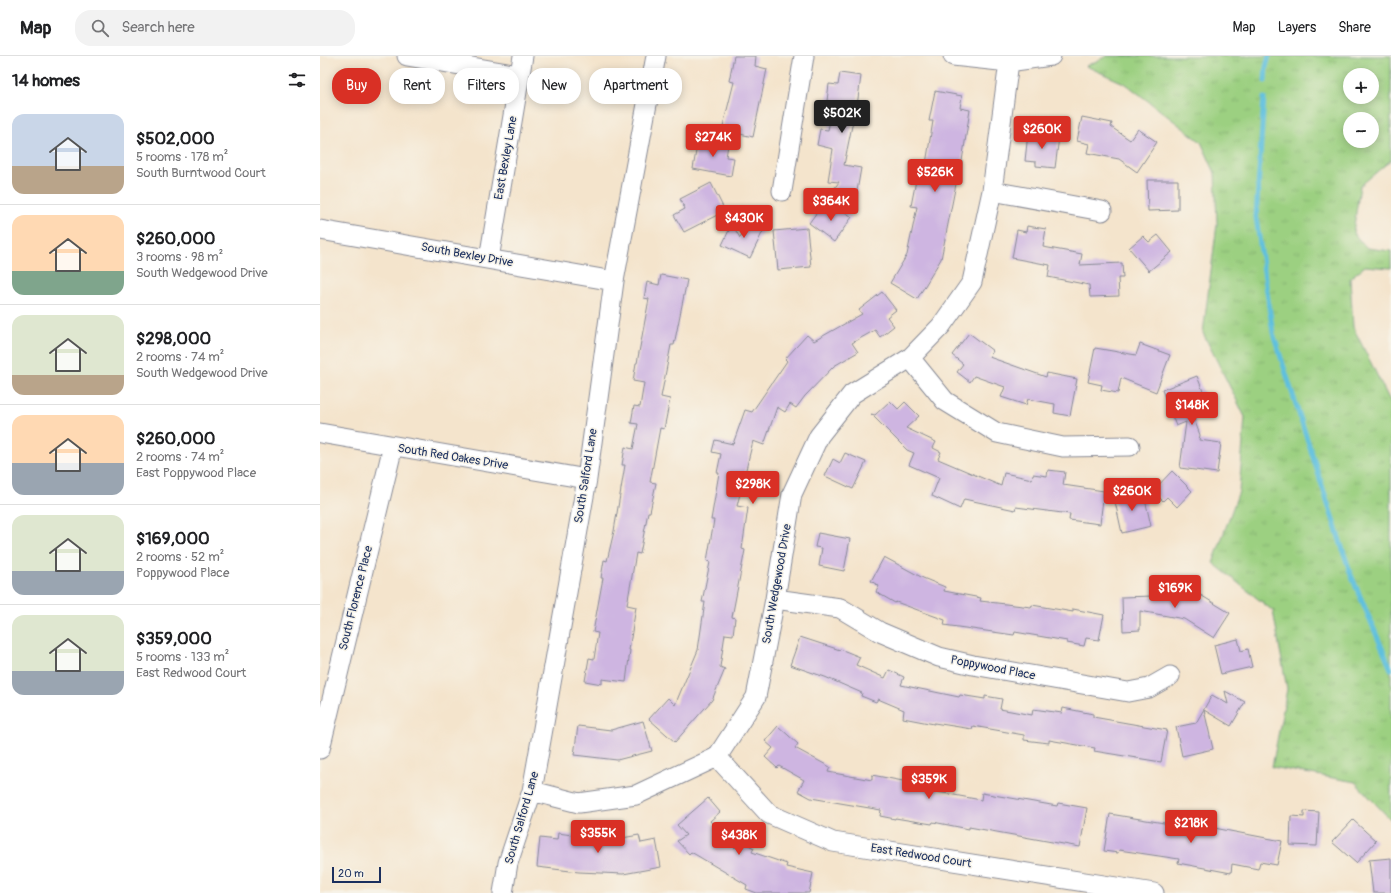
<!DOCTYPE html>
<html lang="en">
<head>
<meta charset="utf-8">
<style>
	:root { --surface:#fff; --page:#f2f2f2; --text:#202124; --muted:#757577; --line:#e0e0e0; --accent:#d93025 }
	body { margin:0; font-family:Pangolin,sans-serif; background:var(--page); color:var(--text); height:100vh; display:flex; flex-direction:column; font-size:15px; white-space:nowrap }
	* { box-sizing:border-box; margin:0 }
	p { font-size:13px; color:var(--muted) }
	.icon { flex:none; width:22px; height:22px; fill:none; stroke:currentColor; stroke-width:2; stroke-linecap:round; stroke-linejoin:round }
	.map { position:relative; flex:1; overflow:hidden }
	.sheet { display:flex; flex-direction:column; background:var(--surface); width:320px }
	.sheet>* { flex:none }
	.hud { position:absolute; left:12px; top:12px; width:380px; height:36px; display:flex; gap:8px }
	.fabs { position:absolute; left:1023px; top:12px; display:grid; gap:8px }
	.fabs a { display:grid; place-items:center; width:36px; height:36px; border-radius:50%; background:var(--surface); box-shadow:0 2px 10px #0003; font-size:20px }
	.scale { position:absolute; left:12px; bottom:10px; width:49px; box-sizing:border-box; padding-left:4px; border:2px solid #1b2f5e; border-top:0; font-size:11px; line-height:14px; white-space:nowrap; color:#1b2f5e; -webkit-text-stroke:3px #f7f3e8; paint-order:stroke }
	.price { position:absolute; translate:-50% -34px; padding:0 9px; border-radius:4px; background:var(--accent); color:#fff; font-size:13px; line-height:26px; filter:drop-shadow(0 1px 2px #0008) }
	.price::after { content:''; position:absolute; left:50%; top:24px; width:12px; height:9px; margin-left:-6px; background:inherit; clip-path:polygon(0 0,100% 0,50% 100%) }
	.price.active { background:#222; color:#fff }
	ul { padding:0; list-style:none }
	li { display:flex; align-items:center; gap:12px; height:100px; padding:0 12px }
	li+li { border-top:1px solid var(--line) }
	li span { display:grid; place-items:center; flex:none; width:112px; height:80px; border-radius:12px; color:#555 }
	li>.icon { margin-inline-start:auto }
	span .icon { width:48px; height:48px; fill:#fffc; stroke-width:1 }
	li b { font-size:17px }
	h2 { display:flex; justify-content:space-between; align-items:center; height:48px; padding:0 12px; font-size:17px }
	.tag { padding:0 14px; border-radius:16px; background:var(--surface); box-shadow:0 2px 10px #0003; font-size:14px; line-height:36px }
	.tag.active { background:var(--accent); color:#fff }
	header { display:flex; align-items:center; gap:24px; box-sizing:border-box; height:56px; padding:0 20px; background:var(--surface); border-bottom:1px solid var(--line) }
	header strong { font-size:19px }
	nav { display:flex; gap:22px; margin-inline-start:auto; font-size:14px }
	.search { width:280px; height:36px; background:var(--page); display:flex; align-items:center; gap:10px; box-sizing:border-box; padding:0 14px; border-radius:16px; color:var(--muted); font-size:15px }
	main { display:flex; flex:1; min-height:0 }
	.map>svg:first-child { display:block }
</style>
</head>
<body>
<header>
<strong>Map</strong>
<div class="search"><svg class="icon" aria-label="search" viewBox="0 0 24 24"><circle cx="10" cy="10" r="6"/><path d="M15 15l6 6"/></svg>Search here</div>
<nav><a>Map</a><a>Layers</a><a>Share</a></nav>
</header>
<main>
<section class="sheet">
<h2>14 homes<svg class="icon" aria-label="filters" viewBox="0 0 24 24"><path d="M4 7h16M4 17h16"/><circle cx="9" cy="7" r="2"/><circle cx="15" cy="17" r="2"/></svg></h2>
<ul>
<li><span style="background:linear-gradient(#c9d6e8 65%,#b9a48a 0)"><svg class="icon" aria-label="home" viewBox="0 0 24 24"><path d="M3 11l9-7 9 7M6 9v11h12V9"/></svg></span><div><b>$502,000</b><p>5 rooms · 178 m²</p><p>South Burntwood Court</p></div></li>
<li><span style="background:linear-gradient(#ffd9b3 70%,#7fa58c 0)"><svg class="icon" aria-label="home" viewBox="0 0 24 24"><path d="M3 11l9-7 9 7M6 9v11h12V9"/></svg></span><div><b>$260,000</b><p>3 rooms · 98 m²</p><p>South Wedgewood Drive</p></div></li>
<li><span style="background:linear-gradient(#dfe7d0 75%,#b9a48a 0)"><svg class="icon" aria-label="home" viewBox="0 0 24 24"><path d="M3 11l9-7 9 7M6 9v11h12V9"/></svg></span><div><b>$298,000</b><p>2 rooms · 74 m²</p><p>South Wedgewood Drive</p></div></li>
<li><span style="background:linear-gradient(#ffd9b3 60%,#9aa5b1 0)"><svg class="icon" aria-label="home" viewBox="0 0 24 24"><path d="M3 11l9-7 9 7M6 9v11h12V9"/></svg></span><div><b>$260,000</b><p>2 rooms · 74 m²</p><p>East Poppywood Place</p></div></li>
<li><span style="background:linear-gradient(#dfe7d0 70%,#9aa5b1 0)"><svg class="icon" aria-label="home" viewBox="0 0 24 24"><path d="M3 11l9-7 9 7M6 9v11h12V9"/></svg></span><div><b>$169,000</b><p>2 rooms · 52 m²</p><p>Poppywood Place</p></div></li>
<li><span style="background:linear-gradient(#dfe7d0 70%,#9aa5b1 0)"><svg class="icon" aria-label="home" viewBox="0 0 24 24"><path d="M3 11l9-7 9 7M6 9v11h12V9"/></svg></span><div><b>$359,000</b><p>5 rooms · 133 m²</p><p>East Redwood Court</p></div></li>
</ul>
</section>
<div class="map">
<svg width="1071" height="837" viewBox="0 0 1071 837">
	<defs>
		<pattern id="grass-tufts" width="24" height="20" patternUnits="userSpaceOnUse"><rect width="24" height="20" fill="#9cd081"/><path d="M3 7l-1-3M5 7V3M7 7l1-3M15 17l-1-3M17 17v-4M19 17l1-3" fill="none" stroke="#86b372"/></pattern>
	</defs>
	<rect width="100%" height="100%" fill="#f7f3e8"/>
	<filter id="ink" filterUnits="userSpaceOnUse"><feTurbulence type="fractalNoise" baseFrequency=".025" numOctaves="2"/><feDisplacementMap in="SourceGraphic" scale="8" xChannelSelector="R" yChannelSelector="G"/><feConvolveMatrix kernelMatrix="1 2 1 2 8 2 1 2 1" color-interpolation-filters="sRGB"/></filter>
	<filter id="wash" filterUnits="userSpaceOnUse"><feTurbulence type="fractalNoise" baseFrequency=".012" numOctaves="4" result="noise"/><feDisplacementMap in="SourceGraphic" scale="16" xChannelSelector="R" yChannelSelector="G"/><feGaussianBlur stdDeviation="0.9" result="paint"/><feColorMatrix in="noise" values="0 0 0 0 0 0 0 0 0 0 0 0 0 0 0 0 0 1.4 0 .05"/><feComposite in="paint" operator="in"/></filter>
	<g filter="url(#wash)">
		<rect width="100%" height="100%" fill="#f4e4cc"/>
		<path fill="url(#grass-tufts)" stroke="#5c8070" fill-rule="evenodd" d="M787,0H1071V104L1040,130L1033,177L1047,192L1071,195V212L1045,210L1030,222L1033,271L1071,347V764L1035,726L952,711L967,633L953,555L893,507L919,435L925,361L883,277L897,168L895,117L881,86L806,28L766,10ZM1030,19H1052V41H1030ZM1030,63H1052V85H1030Z"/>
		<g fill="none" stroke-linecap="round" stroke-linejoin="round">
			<path stroke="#5fc0de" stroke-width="5" d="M945,25L946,11L949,0
				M944,42L936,161L953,277L1031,519L1071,613"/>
		</g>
		<g id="blocks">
			<path fill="#ceb5e1" d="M414,0H436L435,10L447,13L433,81L402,74L414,26L409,25Z
				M520,17L541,20L537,50H536L524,109L541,112L536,141L511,137L519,126L508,125L513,93L497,89L500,73L508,74L514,46L507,45L509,28L518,29Z
				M615,35L642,40L640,52L650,54L640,118H638L621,203L597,243L570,227L587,199L597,151L591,150L597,119L604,120L613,65H609Z
				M762,61L792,67L791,71L810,84L818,73L837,86L817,116L799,103L767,97L769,88L757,85Z
				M708,77L739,81L735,112L716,110V106L705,105Z
				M378,83L408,89L406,101L414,102L411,120L373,113Z
				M827,124H858V154L828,155Z
				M391,127L405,155L364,176L354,159L365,153L360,143Z
				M510,145L532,161L514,186L489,167L500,152L508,158Z
				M428,164L444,173L430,202L402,189L412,168L420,182Z
				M707,170L726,173L723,191L762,198L760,209L802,207L803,222H798L799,240L770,241L769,229L728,221L730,209L692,202L697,174L706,176Z
				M487,172L491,211L458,214L454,175Z
				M838,179L852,196L829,215L809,192L823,180L829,186Z
				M341,219L367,224L354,289H351L341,341L350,343L344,373L340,372L330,426L336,427L330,456H328L320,498L316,497L307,549L316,551L309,594H310L306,626L282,623V628L265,625L269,602L274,603L278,577L273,576L283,522H281L284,504L287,505L294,475L305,409H302L305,391L313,393L318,368L311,367L314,350L320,351L324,327L313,325L316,307H317L329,243L324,242L327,226L339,229Z
				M562,236L576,254L567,261L574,270L560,281L555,274L532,287L538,296L514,310L485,340L476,352L470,348L465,356L457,351L444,389L433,385L417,450L428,452L422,493L425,494L412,561L415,562L413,579L405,578L400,611L405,613L392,644L355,686L329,663L348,642L355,649L378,594L385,546H382L390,506L387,505L394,464H391L399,417H397L401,398L392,396L395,384L413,388L425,354L432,356L467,305L465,303L487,279L494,285L542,258L539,254Z
				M649,277L673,295L669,301L726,321L727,317L757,323L750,360L734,357L735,348L708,343L706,349L681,341L685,331L654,320L650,326L637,316L643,308L632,299Z
				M820,288L850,299L836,336L801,322L798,337L781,334L782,329L768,326L775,292L816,299Z
				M877,320L888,348L871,355L880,379L879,384L901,387L897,417L860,412L866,366L856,370L842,334Z
				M570,345L578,353L585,346L599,360L586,372L616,386L613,392L621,396L618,403L681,430L684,417L712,423L713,418L727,420L728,414L745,416L743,429L784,435L780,468L749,464L750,458L696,451L695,454L644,443L640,453L612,440L619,422L589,409L594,397L587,394L551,358L555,359Z
				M525,397L546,406L533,433L505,420L513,403L520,407Z
				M852,415L872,435L857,451L847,441L843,445L833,435Z
				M823,434L831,470L802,477L794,441Z
				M498,477L530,483L524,515L499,510L502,492L495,491Z
				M564,501L603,522L625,531L624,535L661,542L660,545L711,551L712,549L753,556V553L784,559L779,584L766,582L764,590L747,587V585L695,576L694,579L624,569L625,564L576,546L575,547L556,536L559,530L551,525Z
				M836,526L869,532L910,557L894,582L864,563L820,555V574L803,575L802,541L833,540Z
				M480,581L520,594V593L540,601L536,609L565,622L569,614L584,621L581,629L639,641L640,639L665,643V640L682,643L680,653L712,659L713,653L742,657L743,652L773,658V661L847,674L841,706L774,695L775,692L729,684V687L704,684V679L653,670L652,673L614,667V668L583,662L584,654L558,643L556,646L541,640L542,637L505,621L470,609Z
				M918,583L921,595L928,593L932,611L901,618L894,589Z
				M905,635L925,646L911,670L884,654L893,693L862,700L856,671L876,667L892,639L908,648Z
				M323,665L332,695L297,704L254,699L258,670L291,674Z
				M458,670L478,688L475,692L510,711L508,716L552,724V719L619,732L618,736L661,744L662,737L737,750L738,747L767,752L760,791L649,771V773L613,766L612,768L575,762V763L560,760L561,754L491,742L478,735L484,724L459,710L457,712L445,701L453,692L445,685Z
				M388,742L400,756L390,765L415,792L419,784L434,792L432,796L467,808L466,811L493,817L489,837H437L426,833L427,829L371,796L369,798L357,785L366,779L357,769Z
				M984,755L999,756L997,790L970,789L971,760L984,761Z
				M790,758L850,768L851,763L868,766V767L962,785L957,809L940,806L938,813L912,808L911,817L858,807L859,803L799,794L798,797L784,795Z
				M1033,764L1056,785L1036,807L1012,786Z
				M238,777L266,781V778L281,779L280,786L319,779L321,787L336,784L341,811L303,818L259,816L217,811L220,782L237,784Z
				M1071,802V837H1053L1049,804Z"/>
		</g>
	</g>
	<g filter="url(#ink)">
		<use href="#blocks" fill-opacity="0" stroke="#888a95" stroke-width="1"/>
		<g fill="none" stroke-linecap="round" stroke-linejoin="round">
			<defs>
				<path id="minor" d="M87,0L199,19
					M633,0L689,6L731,0
					M462,135L484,0
					M672,135L782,155
					M0,174L294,225
					M169,203L203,0
					M590,302L625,345L677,377L743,391L810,390
					M0,377L267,423
					M455,543L520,552L560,576L619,601L653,609L808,636L829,632L850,620
					M0,693L73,390
					M397,701L449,758L513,786L834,837
					M212,735L259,747L316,739L397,701L436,641L455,543L472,438L499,380L532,338L590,302L621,270L652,226L672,135L689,6
					M183,837L188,807L212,735L267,423L294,225L336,0"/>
			</defs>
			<use href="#minor" stroke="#888a95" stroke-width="21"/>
			<use href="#minor" stroke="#fff" stroke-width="19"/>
		</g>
	</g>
	<g text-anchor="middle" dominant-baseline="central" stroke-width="3" stroke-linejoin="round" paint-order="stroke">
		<g font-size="12" fill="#1b2f5e" stroke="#f7f3e8">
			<text transform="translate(186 102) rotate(-80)">East Bexley Lane</text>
			<text transform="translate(147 199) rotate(10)">South Bexley Drive</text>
			<text transform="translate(133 401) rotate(9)">South Red Oakes Drive</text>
			<text transform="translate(266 420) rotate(-81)">South Salford Lane</text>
			<text transform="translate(457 528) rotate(-80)">South Wedgewood Drive</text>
			<text transform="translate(36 542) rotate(-76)">South Florence Place</text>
			<text transform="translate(673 612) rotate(11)">Poppywood Place</text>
			<text transform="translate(202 762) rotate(-74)">South Salford Lane</text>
			<text transform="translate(601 800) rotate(9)">East Redwood Court</text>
		</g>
	</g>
</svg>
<div class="fabs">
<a>+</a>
<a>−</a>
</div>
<div class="scale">20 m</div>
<b class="price active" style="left:522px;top:78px">$502K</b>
<b class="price" style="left:722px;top:94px">$260K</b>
<b class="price" style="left:393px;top:102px">$274K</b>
<b class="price" style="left:615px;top:137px">$526K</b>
<b class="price" style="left:511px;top:166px">$364K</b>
<b class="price" style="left:424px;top:183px">$430K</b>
<b class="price" style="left:872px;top:370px">$148K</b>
<b class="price" style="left:433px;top:449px">$298K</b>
<b class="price" style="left:812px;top:456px">$260K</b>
<b class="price" style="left:855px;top:553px">$169K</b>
<b class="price" style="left:609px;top:744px">$359K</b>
<b class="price" style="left:871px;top:788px">$218K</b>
<b class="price" style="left:278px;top:798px">$355K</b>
<b class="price" style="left:419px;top:800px">$438K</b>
<div class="hud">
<a class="tag active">Buy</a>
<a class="tag">Rent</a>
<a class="tag">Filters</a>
<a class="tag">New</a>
<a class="tag">Apartment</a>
</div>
</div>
</main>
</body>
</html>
